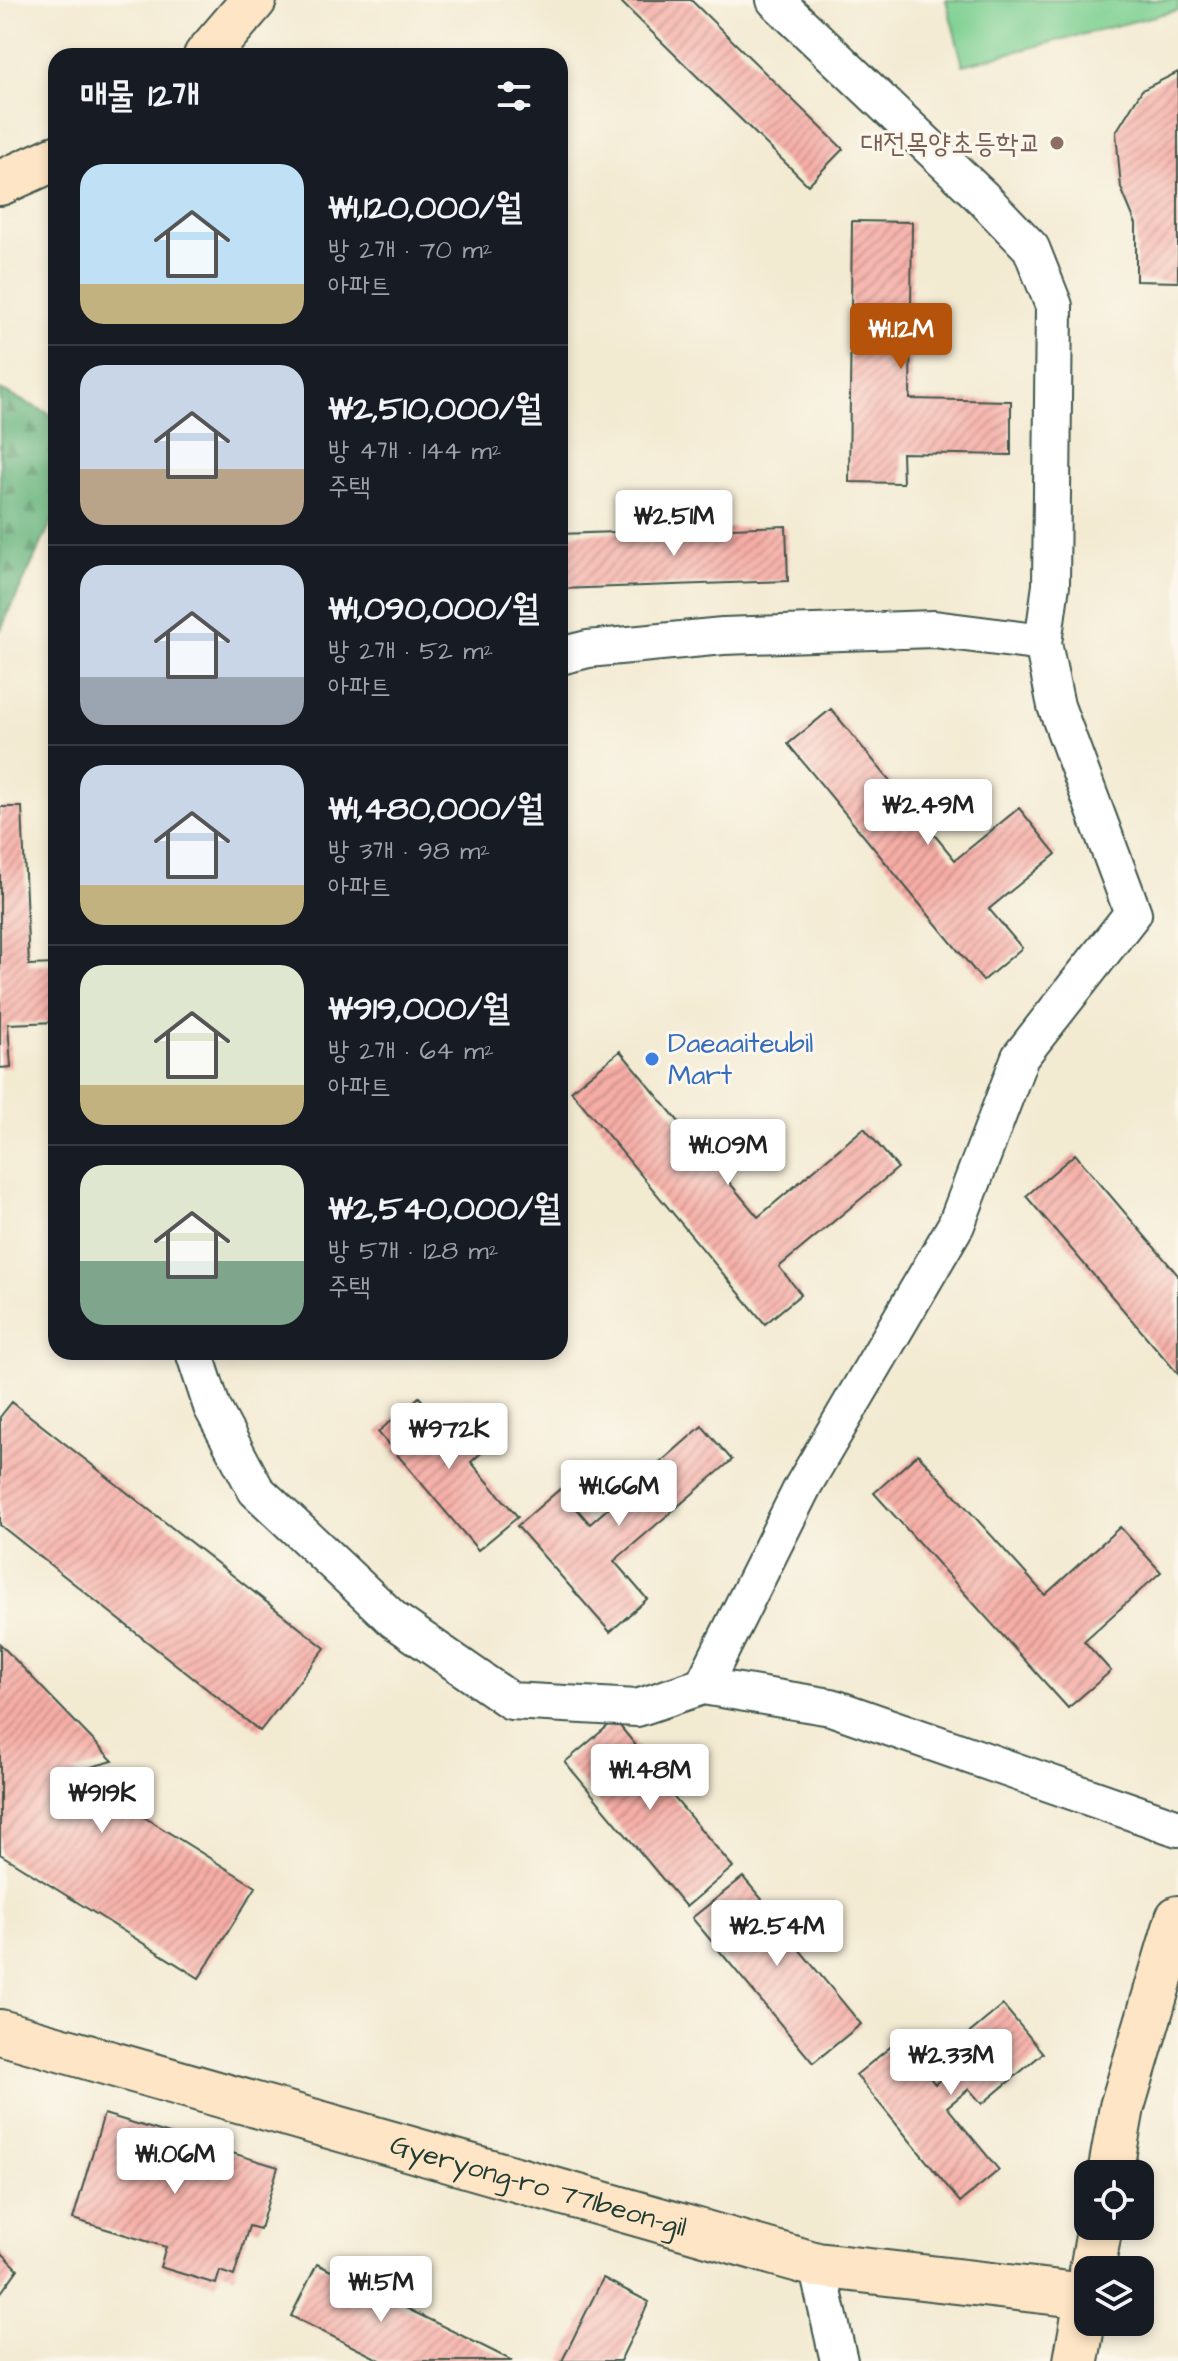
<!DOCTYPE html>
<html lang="ko">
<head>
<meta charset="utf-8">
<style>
	:root { --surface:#171b24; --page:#242831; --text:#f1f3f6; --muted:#9ea1a6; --line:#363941; --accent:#b45309 }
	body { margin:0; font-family:"Architects Daughter","Poor Story",sans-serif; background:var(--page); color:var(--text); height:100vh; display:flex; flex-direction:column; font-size:30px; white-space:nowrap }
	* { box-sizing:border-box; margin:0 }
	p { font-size:26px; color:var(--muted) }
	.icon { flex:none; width:44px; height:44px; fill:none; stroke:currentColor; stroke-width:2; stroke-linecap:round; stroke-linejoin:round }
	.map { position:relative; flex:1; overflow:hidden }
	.panel { position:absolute; left:48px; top:48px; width:520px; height:1312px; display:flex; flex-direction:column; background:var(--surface); border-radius:24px; box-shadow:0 4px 12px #0003 }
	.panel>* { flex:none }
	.controls { position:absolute; left:1074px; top:2160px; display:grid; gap:16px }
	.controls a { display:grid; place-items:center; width:80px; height:80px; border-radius:16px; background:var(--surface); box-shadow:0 4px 12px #0003; font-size:40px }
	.price { position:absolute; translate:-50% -68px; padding:0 18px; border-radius:8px; background:#fff; color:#222; font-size:26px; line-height:52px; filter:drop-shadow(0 2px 4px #0008) }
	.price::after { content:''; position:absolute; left:50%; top:48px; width:24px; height:18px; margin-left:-12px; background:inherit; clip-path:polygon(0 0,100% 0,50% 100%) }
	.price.current { background:var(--accent); color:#fff }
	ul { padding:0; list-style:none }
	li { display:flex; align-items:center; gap:24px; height:200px; padding:0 32px }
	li+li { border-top:2px solid var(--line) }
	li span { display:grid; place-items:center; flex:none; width:224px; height:160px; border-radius:24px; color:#555 }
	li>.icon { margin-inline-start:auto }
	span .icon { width:96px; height:96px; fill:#fffc; stroke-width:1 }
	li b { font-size:34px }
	h2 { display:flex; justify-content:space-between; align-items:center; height:96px; padding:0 32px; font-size:34px }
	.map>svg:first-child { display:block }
</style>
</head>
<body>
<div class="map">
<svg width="1178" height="2361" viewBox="0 0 1178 2361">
	<defs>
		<pattern id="forest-firs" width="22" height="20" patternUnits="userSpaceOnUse" patternTransform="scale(2)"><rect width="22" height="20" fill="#65b27a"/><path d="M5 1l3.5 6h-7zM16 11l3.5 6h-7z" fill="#539265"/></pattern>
		<pattern id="building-hatch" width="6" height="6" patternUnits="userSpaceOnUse" patternTransform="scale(2)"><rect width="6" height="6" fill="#f6ada6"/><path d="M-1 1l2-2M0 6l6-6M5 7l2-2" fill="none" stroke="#c78e88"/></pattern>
	</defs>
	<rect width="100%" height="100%" fill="#fbf7ec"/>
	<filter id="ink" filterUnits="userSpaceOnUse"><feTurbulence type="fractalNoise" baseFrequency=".0125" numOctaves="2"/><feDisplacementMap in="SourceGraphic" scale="16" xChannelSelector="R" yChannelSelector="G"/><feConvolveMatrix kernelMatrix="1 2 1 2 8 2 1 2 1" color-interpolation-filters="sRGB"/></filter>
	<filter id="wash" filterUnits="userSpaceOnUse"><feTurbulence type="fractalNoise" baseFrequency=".006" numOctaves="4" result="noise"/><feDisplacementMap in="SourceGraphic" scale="32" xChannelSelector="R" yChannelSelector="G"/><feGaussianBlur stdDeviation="1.8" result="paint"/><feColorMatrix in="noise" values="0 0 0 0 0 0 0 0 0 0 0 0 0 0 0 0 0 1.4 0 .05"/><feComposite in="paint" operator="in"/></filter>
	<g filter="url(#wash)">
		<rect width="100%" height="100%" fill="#f3ead2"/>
		<path fill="url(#forest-firs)" stroke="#427857" stroke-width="2" d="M0,390L56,417V513L0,631Z"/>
		<path fill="#7ccf90" stroke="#4e8662" stroke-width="2" d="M946,0H1178V10L963,65Z"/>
		<g id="blocks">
			<path fill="url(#building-hatch)" d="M619,0H691L843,149L808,185Z
				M1178,72V282L1136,281V224L1121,188L1116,132L1142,90Z
				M852,221L912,222L910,399L1011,401V455L902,453L903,483L849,482Z
				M786,526L788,581L560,589V534Z
				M831,709L955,860L1019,808L1056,854L989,909L1022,948L983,981L788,744Z
				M0,807H22L29,965L56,964V1022L8,1024L11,1067L0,1068Z
				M620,1051L758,1217L864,1128L898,1168L779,1267L801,1294L765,1324L571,1091Z
				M1075,1154L1178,1275V1374L1026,1196Z
				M419,1397L456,1440L474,1426L490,1445L471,1462L518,1517L478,1550L378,1432Z
				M12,1402L325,1648L260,1731L0,1525V1417Z
				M702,1426L732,1460L614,1561L647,1599L610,1632L517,1526L560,1489L590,1524Z
				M918,1454L1045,1595L1120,1527L1161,1572L1084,1641L1111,1671L1068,1708L874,1493Z
				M0,1644L113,1761L72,1772L256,1887L199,1978L0,1854Z
				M615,1720L660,1775L679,1759L692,1775L670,1793L733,1867L686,1907L565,1762Z
				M743,1877L788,1930L806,1915L819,1931L798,1948L861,2024L813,2063L692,1918Z
				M1003,2005L1043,2053L982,2104L969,2089L947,2107L999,2170L960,2202L856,2075L899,2040L935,2084L971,2055L960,2041Z
				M104,2114L278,2167L260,2229L249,2226L234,2276L220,2271L216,2284L160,2267L166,2247L73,2219Z
				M0,2251L18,2269L0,2294Z
				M317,2264L513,2361H382L291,2316Z
				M603,2278L649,2302L620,2361H562Z"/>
		</g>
	</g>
	<g filter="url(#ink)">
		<use href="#blocks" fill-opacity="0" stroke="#3f574c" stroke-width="2"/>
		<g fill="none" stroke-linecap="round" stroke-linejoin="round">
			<defs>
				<path id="street" d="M560,656L588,649L723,636L934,629L1043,643
					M194,1352L212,1407L256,1490L394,1620L511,1701L637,1708L703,1686L831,1707L1178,1828
					M703,1686L803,1486L956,1225L1020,1057L1133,913L1056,706L1043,643L1051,585L1054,306L1031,248L983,198L775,0
					M817,2265L839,2361"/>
				<g id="secondary">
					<path d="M206,56L254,0"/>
					<path d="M0,183L56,158"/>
					<path id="s1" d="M0,2032L817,2265L1087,2296"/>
					<path d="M1110,2174L1122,2107L1178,1918"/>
					<path d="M1092,2270L1100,2226"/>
					<path d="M1076,2361L1088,2292"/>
				</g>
			</defs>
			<use href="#street" stroke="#3f574c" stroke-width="40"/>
			<use href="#secondary" stroke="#3f574c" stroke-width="48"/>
			<use href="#street" stroke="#fff" stroke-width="36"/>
			<use href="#secondary" stroke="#fee5c5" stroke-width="44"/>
		</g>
	</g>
	<circle fill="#8d6e63" stroke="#fbf7ec" stroke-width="3" cx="1057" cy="143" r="8"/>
	<circle fill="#3f7fe0" stroke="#fbf7ec" stroke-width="3" cx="652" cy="1059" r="8"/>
	<g text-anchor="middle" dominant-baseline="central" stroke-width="6" stroke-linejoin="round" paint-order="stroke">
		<g font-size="28" fill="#785e54" stroke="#fbf7ec" text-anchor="end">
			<text x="1041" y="143">대전목양초등학교</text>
		</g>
		<g font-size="28" fill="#366cbe" stroke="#fbf7ec" text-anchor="start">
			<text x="668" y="1043">Daeaaiteubil<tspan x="668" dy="32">Mart</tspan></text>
		</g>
		<g font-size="28" fill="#1f3d34" stroke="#fbf7ec">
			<text stroke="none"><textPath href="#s1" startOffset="560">Gyeryong-ro 771beon-gil</textPath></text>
		</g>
	</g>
</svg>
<div class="controls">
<a><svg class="icon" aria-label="locate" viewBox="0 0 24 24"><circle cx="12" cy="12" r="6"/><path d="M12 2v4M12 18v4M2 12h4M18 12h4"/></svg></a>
<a><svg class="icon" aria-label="layers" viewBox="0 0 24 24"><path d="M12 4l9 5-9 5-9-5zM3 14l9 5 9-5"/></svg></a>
</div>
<b class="price current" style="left:901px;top:371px">₩1.12M</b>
<b class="price" style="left:674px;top:558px">₩2.51M</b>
<b class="price" style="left:928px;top:847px">₩2.49M</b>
<b class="price" style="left:728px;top:1187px">₩1.09M</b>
<b class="price" style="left:449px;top:1471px">₩972K</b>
<b class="price" style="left:619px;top:1528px">₩1.66M</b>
<b class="price" style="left:650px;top:1812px">₩1.48M</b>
<b class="price" style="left:102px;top:1835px">₩919K</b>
<b class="price" style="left:777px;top:1968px">₩2.54M</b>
<b class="price" style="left:951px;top:2097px">₩2.33M</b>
<b class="price" style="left:175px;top:2196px">₩1.06M</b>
<b class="price" style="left:381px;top:2324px">₩1.5M</b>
<section class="panel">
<h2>매물 12개<svg class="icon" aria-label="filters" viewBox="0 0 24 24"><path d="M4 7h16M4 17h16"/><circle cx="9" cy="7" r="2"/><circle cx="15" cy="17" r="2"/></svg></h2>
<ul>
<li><span style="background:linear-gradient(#bfe0f5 75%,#c2b280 0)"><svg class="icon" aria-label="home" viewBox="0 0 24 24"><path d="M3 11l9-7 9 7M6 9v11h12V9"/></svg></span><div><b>₩1,120,000/월</b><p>방 2개 · 70 m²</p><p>아파트</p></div></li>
<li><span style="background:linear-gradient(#c9d6e8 65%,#b9a48a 0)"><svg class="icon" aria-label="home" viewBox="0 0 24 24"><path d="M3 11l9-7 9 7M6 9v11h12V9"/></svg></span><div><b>₩2,510,000/월</b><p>방 4개 · 144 m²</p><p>주택</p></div></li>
<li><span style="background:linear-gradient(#c9d6e8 70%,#9aa5b1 0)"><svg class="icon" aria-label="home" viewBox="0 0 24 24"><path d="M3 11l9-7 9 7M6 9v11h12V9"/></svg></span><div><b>₩1,090,000/월</b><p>방 2개 · 52 m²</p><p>아파트</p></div></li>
<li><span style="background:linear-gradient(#c9d6e8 75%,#c2b280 0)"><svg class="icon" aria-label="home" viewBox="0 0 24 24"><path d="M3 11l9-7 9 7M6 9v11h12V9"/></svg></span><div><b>₩1,480,000/월</b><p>방 3개 · 98 m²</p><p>아파트</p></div></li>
<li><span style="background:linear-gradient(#dfe7d0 75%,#c2b280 0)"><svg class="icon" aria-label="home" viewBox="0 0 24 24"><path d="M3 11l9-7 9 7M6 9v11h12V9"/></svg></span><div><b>₩919,000/월</b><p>방 2개 · 64 m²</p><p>아파트</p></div></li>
<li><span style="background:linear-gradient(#dfe7d0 60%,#7fa58c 0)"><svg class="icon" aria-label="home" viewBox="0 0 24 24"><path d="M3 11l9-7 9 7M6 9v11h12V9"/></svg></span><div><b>₩2,540,000/월</b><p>방 5개 · 128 m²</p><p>주택</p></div></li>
</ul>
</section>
</div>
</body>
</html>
